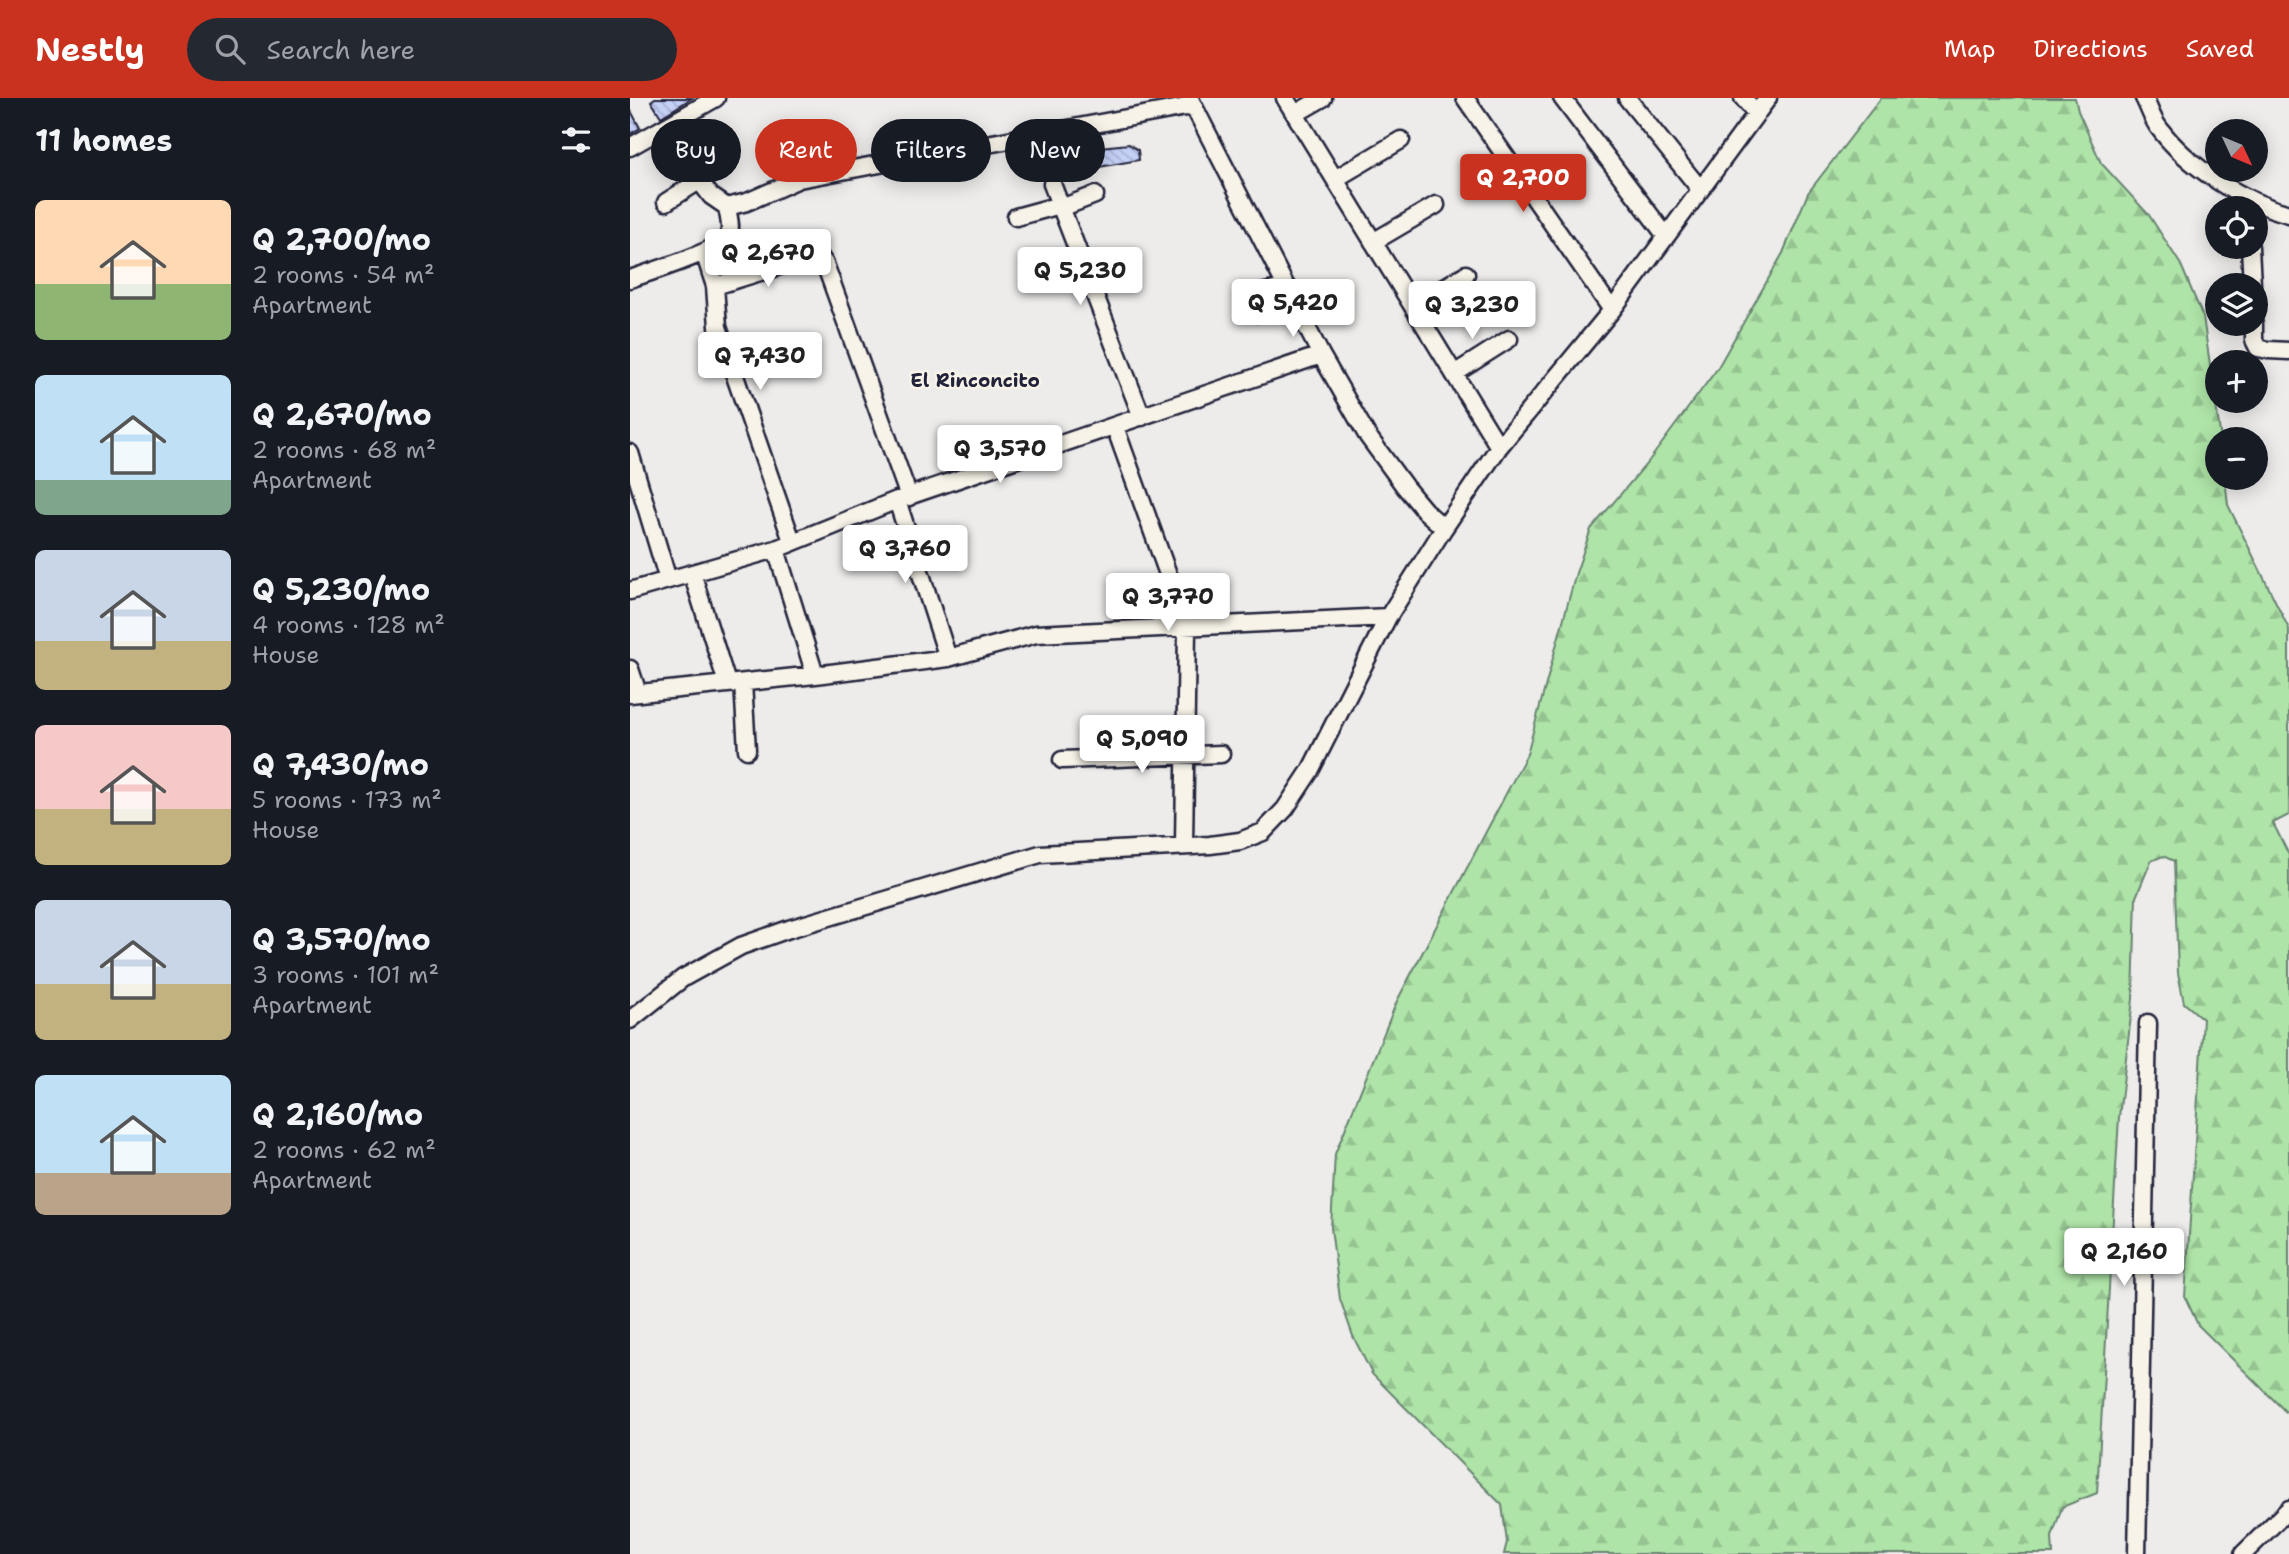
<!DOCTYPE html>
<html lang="en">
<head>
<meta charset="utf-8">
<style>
	:root { --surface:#171b24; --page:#242831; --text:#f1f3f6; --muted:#9ea1a6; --accent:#c8321e }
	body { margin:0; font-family:"Shantell Sans",sans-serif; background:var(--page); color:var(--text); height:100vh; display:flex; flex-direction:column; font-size:26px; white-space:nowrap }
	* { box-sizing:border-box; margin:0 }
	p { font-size:23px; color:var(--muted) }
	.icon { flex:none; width:38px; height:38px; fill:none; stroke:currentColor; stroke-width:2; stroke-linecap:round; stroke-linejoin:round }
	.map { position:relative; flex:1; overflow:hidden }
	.sheet { display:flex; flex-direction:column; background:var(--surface); width:630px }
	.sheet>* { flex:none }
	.guide { position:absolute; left:21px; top:21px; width:665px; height:63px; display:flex; gap:14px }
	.needle { width:46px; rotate:134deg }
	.controls { position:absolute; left:1575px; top:21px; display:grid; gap:14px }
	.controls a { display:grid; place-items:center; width:63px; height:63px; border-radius:50%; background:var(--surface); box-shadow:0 4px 18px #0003; font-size:35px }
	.price { position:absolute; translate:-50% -60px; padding:0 16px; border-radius:7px; background:#fff; color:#222; font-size:23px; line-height:46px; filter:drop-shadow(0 2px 4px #0008) }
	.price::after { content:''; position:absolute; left:50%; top:42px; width:21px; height:16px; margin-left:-10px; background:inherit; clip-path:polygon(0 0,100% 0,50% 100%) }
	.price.current { background:var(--accent); color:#fff }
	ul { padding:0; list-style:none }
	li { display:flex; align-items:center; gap:21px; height:175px; padding:0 35px }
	li span { display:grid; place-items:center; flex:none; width:196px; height:140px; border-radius:10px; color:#555 }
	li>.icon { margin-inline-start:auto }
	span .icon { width:84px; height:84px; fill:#fffc; stroke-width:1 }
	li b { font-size:30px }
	h2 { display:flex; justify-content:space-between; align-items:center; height:84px; padding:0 35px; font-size:30px }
	.pill { padding:0 24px; border-radius:32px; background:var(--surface); box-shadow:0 4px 18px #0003; font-size:24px; line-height:63px }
	.pill.current { background:var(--accent); color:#fff }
	header { display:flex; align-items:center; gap:42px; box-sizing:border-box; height:98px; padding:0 35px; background:var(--accent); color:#fff }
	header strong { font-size:33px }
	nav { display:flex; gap:38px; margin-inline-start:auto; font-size:24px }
	.search { width:490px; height:63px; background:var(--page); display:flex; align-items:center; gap:18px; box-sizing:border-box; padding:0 24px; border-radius:38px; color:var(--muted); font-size:26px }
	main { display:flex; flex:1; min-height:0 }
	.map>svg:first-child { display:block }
</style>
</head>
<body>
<header>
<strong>Nestly</strong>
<div class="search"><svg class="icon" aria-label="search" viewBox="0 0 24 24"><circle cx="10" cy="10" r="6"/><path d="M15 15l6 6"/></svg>Search here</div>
<nav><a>Map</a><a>Directions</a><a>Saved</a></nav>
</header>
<main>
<section class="sheet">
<h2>11 homes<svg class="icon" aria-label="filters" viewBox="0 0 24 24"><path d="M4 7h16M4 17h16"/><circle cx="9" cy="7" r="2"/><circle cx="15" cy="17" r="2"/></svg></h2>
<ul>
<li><span style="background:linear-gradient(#ffd9b3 60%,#8fb573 0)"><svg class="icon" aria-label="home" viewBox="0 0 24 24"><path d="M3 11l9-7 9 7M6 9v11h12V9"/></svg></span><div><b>Q 2,700/mo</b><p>2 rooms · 54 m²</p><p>Apartment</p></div></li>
<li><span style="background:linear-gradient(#bfe0f5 75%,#7fa58c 0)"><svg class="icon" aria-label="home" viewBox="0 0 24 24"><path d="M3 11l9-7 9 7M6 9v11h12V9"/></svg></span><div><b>Q 2,670/mo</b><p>2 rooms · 68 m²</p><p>Apartment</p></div></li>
<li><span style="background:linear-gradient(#c9d6e8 65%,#c2b280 0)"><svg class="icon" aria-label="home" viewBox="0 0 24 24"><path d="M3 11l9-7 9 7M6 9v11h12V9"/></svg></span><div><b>Q 5,230/mo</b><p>4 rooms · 128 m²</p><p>House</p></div></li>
<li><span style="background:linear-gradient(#f6c9c9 60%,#c2b280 0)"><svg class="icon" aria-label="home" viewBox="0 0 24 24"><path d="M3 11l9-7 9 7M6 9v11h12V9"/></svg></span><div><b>Q 7,430/mo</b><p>5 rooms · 173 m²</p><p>House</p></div></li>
<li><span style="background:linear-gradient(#c9d6e8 60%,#c2b280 0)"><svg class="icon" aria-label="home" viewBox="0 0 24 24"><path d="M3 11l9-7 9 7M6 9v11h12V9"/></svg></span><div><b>Q 3,570/mo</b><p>3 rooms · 101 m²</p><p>Apartment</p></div></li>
<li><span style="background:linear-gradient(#bfe0f5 70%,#b9a48a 0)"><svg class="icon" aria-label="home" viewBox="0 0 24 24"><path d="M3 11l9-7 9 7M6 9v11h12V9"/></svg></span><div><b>Q 2,160/mo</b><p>2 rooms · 62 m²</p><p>Apartment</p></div></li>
</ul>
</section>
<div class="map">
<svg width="1659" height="1456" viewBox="0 0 1659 1456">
	<defs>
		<pattern id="forest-firs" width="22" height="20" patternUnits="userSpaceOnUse" patternTransform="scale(1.75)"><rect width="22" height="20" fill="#aee4a7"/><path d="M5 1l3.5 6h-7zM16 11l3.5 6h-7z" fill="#95c391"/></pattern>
		<pattern id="building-back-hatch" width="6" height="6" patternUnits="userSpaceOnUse" patternTransform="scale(1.75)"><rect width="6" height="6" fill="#c5d0f7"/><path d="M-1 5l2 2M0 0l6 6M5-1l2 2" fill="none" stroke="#a9b2d5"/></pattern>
	</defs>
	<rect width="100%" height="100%" fill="#edeceb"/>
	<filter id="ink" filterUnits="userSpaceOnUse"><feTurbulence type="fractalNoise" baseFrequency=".0143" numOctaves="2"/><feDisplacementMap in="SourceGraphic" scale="14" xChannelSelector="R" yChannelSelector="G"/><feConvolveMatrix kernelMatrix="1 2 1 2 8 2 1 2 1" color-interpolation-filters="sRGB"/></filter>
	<g filter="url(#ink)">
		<path fill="url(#forest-firs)" stroke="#688371" stroke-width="2" d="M1251,0H1445L1448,13L1471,65L1519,117L1551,167L1573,219L1591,341H1587V380H1595L1598,407L1659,531V717L1643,725L1659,757V1317L1568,1227L1555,1199L1573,921L1554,905L1548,875L1544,763L1533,758L1521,763L1506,799L1503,901L1489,1019L1467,1395L1432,1409L1422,1439L1423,1456H874L877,1444L872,1407L742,1276L723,1238L710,1201L701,1130L705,1056L767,903L897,656L946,475L961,431L1018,364L1087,271L1153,155L1178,95Z"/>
		<path fill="url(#building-back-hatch)" stroke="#22223b" stroke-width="2" d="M25,0H62L31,19L21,3Z
			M0,11L10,30L0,36Z
			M499,46L508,52L509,62L469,69L470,49Z"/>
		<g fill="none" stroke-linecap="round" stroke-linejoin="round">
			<defs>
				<path id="minor" d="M655,0L869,349
					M835,0L982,212
					M932,0L1036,138
					M997,0L1070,91
					M1113,0L1126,15
					M1514,0C1519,9 1522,21 1529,30C1557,68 1613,104 1659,116
					M560,1L691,257L737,337L775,389L795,413L814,430
					M665,16L693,0
					M31,32L81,98L97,109L117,104L169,81L556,9L564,10
					M0,49L86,0
					M705,81L771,42
					M422,86L512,319
					M36,104L69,83
					M431,110L465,97
					M386,119L430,107
					M743,144L806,107
					M1620,149L1622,187
					M74,154L85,188L88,229L162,443
					M0,181C19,174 92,153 99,136C102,128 98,117 97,109
					M85,188L182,158L190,159L195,166L279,399
					M657,189L623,197L621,203L623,212L627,215L665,205
					M783,209L836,176
					M1624,226V242L1628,250L1638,252L1659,253
					M824,276L879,241
					M485,329L557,529L554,748
					M0,355L38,482
					M267,402L318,560
					M146,451L185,577
					M62,475L97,585
					M0,493L146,451L267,402L691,257
					M0,571L8,595
					M113,585L117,652
					M0,596L185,577L318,560L406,536L758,519
					M432,662L591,656
					M0,922L53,880L111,848L159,831L410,756L580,747L610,743L633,734L655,711L680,673L758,519L814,430L869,349L982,212L1138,0
					M1507,1456L1518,925
					M1613,1456L1659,1411"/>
			</defs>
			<use href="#minor" stroke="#22223b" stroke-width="21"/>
			<use href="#minor" stroke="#f7f3e8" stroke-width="16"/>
		</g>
	</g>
	<g text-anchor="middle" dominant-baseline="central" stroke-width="5" stroke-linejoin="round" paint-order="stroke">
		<g font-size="19" font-weight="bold" fill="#22223b" stroke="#f7f3e8">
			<text x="345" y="282">El Rinconcito</text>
		</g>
	</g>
</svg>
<div class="controls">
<a><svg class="needle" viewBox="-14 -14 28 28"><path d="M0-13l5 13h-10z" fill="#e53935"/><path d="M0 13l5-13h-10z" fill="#9ea1a6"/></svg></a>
<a><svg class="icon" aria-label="locate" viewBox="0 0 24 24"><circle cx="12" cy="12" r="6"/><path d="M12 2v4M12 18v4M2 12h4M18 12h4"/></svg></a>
<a><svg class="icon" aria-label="layers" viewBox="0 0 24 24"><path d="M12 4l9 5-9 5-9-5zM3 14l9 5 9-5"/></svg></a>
<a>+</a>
<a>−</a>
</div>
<b class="price current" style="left:893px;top:116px">Q 2,700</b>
<b class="price" style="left:138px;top:191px">Q 2,670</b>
<b class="price" style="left:450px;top:209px">Q 5,230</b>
<b class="price" style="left:663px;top:241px">Q 5,420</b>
<b class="price" style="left:842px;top:243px">Q 3,230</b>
<b class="price" style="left:130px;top:294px">Q 7,430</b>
<b class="price" style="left:370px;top:387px">Q 3,570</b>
<b class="price" style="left:275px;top:487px">Q 3,760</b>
<b class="price" style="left:538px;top:535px">Q 3,770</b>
<b class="price" style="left:512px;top:677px">Q 5,090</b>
<b class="price" style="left:1494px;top:1190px">Q 2,160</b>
<div class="guide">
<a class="pill">Buy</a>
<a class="pill current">Rent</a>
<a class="pill">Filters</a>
<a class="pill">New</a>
</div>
</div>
</main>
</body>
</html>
